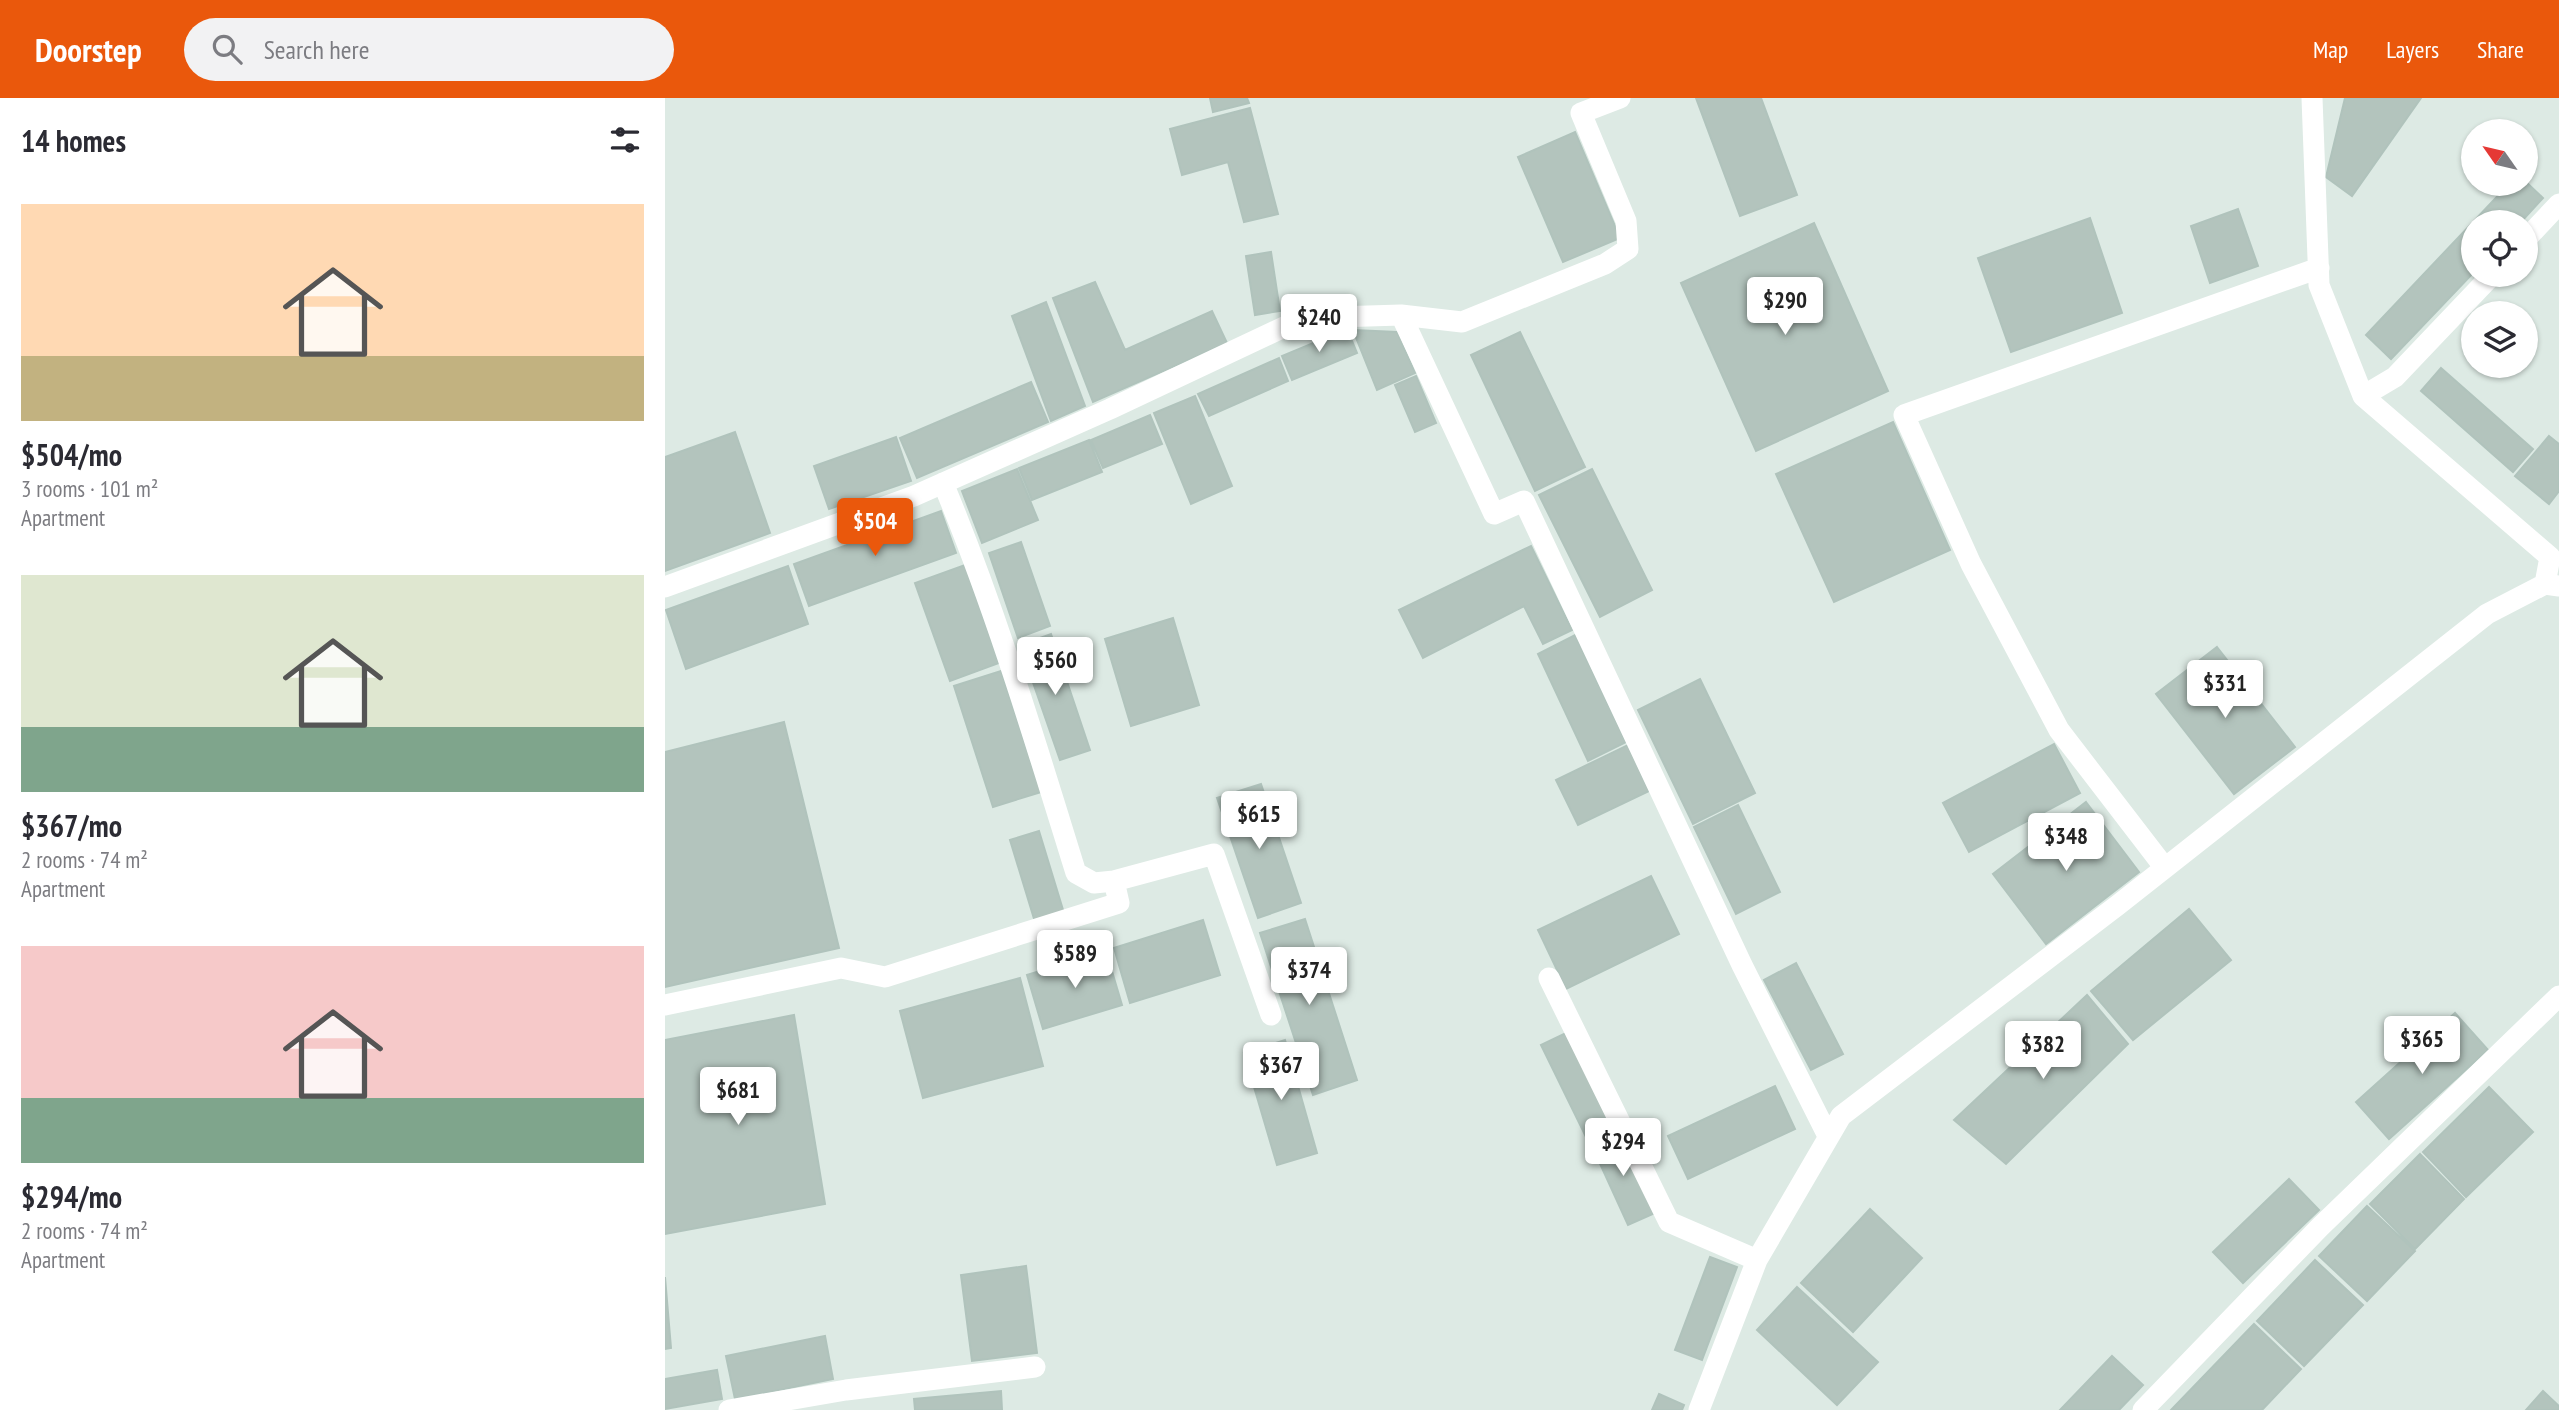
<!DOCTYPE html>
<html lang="en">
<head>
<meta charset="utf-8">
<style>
	:root { --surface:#fff; --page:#f2f2f3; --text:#2b2b33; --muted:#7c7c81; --accent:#ea580c }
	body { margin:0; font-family:"PT Sans Narrow",sans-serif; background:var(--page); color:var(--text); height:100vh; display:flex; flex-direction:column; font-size:26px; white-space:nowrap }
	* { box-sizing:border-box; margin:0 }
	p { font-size:23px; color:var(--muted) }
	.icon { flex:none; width:38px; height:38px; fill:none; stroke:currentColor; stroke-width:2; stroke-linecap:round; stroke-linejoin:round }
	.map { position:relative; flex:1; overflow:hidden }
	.details { display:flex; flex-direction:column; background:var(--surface); width:665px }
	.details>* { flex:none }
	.needle { width:46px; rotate:304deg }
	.tools { position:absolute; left:1796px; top:21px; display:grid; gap:14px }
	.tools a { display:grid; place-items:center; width:77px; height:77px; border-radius:50%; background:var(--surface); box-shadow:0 2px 5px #0004; font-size:35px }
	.price { position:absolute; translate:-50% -60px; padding:0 16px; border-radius:7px; background:#fff; color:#222; font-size:23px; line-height:46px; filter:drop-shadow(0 2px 4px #0008) }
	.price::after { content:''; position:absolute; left:50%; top:42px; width:21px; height:16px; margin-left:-10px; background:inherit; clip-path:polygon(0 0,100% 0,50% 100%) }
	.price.selected { background:var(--accent); color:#fff }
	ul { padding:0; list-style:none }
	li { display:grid; align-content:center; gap:14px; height:371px; padding:0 21px }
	li span { display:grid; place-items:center; height:217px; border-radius:0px; color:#555 }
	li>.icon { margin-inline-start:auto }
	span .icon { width:126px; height:126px; fill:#fffc; stroke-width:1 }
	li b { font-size:30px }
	h2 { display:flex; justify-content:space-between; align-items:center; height:84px; padding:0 21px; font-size:30px }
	header { display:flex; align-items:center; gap:42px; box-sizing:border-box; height:98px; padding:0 35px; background:var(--accent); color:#fff }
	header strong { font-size:33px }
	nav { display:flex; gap:38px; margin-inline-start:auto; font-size:24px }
	.search { width:490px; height:63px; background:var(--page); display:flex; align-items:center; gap:18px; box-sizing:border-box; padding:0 24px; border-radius:38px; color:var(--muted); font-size:26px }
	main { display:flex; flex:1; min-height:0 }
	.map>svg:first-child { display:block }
</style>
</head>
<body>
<header>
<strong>Doorstep</strong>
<div class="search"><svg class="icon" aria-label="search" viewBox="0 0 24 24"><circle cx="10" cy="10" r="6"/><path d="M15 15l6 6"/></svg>Search here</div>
<nav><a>Map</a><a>Layers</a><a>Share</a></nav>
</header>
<main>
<section class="details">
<h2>14 homes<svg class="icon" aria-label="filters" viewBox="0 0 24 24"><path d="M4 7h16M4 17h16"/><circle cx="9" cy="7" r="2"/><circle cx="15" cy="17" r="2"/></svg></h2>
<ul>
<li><span style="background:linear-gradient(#ffd9b3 70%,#c2b280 0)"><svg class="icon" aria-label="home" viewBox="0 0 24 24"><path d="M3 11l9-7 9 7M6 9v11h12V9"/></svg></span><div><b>$504/mo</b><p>3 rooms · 101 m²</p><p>Apartment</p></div></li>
<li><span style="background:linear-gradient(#dfe7d0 70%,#7fa58c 0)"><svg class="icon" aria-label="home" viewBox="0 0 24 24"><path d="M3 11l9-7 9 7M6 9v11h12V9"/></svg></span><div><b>$367/mo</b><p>2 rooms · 74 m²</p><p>Apartment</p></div></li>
<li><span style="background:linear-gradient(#f6c9c9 70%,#7fa58c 0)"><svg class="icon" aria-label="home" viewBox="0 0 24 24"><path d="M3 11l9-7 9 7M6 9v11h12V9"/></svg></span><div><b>$294/mo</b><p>2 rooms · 74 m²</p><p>Apartment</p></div></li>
</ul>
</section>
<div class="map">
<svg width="1894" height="1312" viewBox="0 0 1894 1312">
	<rect width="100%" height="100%" fill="#ddeae4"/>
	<path fill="#b3c4bd" stroke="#b0c3bc" stroke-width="2" d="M545,0H582L584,5L548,14Z
		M1031,0H1096L1132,97L1075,118Z
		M1680,0H1756L1687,98L1661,79Z
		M585,10L613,116L579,124L563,64L517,77L505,31Z
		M910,34L955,140L898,164L853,59Z
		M1860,83L1878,100L1856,124H1808L1844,86H1860Z
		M1573,111L1593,168L1545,185L1526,128Z
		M1425,120L1457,215L1346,254L1313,160Z
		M1808,124V175L1726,261L1701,237Z
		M1149,125L1223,293L1091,353L1016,185Z
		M606,154L615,213L590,217L581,158Z
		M430,184L460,252L547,213L562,245L428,304L388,200Z
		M381,204L420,308L386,323L347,218Z
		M682,231L692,255L627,282L617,258Z
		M688,232L732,234L750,275L712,292Z
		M855,234L920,369L870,393L806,257Z
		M614,260L623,283L544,318L533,296Z
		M1776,270L1868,351L1848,374L1756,293Z
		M751,278L771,325L750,334L730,287Z
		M366,284L383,324L252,380L235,340Z
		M530,298L567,388L526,406L489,315Z
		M485,317L497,346L438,370L426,342Z
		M1228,324L1285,452L1169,504L1111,376Z
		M70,334L105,435L0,473V359Z
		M1884,338L1894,346V393L1884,406L1850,378Z
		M231,339L246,383L164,411L149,368Z
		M424,342L437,374L367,402L354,370Z
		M352,371L373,422L317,445L297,393Z
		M927,371L987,492L935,519L874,397Z
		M276,413L291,455L144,508L129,466Z
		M356,444L385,528L353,540L324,455Z
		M866,448L907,532L878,546L859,508L758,560L734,512Z
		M300,467L334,565L285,583L250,485Z
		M123,468L143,526L21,571L1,512Z
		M508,520L534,607L466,628L440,541Z
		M386,536L425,652L395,662L355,547Z
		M910,537L961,644L923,663L873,556Z
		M1552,549L1630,649L1569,696L1491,596Z
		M336,573L376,694L328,709L289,588Z
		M1035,581L1090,695L1028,726L973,612Z
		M119,624L174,850L0,889V654Z
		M1389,646L1415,695L1304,754L1278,705Z
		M963,647L984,693L913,727L891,682Z
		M596,686L636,805L593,820L552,700Z
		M1421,704L1474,774L1381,846L1328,776Z
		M1073,707L1115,794L1071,816L1029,729Z
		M374,733L399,815L370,824L345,742Z
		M986,778L1014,836L901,891L873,832Z
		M1524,811L1566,862L1468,942L1426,893Z
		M640,821L692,982L648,997L595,835Z
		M538,822L555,877L465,905L449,850Z
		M441,853L457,907L378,931L362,877Z
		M1131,865L1178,956L1146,972L1099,882Z
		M355,880L378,968L258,1000L235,913Z
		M1422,897L1463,946L1341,1066L1289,1022Z
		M1790,915L1823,952L1724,1041L1691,1004Z
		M129,917L160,1106L0,1136V942Z
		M905,933L949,1025L921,1039L876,947Z
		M620,942L652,1055L612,1067L579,955Z
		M1110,988L1130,1031L1023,1081L1003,1038Z
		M1824,989L1868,1034L1801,1099L1758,1054Z
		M953,1033L990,1115L963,1127L926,1046Z
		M1755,1056L1799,1101L1750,1151L1705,1106Z
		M1624,1081L1654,1112L1578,1185L1548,1154Z
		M1702,1108L1750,1153L1702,1203L1654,1158Z
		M1205,1111L1257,1160L1188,1234L1136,1185Z
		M1045,1159L1072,1169L1037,1262L1010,1252Z
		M1650,1162L1698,1207L1639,1268L1592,1223Z
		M361,1168L372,1255L307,1263L296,1177Z
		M0,1179L6,1250L0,1251Z
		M1132,1189L1213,1264L1172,1307L1092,1232Z
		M1589,1226L1636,1271L1597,1312H1506Z
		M160,1238L168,1281L70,1301L61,1258Z
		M1447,1258L1478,1287L1454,1312H1395Z
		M52,1272L57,1301L0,1311V1281Z
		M336,1293L337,1312H250L249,1301Z
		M1878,1293L1894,1308V1312H1861Z
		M994,1296L1019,1307L1017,1312H987Z"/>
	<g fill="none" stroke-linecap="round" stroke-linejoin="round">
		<path stroke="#fff" stroke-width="21" d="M1647,0L1654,187L1698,298L1885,459L1880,486
			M1860,142L1894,106
			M736,217L829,416L859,403L1077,867L1163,1038
			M1698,298L1730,279L1827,177
			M278,385C331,512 370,643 411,775L429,785L449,783L549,756L606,917
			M0,489L249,398L445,311L638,220L736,217L797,224L940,166L963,151L961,123L916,15L955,0
			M1500,770L1394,632L1306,466L1239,317L1654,170
			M884,880L1004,1124L1092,1162
			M0,907L176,870L220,879L454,805L449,783
			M64,1312L181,1292L370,1269
			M1034,1312L1092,1162L1176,1018L1453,807L1822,516L1880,486L1894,488
			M1478,1312L1655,1129L1894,898"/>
	</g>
</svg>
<div class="tools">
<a><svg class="needle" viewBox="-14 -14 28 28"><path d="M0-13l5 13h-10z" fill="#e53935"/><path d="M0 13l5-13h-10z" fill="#7c7c81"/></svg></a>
<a><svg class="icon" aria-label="locate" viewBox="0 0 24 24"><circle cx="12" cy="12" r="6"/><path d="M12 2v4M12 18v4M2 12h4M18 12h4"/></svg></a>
<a><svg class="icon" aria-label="layers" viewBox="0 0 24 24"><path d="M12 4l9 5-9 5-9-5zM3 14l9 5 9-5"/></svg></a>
</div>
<b class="price" style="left:1120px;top:239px">$290</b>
<b class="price" style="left:654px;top:256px">$240</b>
<b class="price selected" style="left:210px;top:460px">$504</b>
<b class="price" style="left:390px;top:599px">$560</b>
<b class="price" style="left:1560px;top:622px">$331</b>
<b class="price" style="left:594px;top:753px">$615</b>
<b class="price" style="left:1401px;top:775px">$348</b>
<b class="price" style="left:410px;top:892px">$589</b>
<b class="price" style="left:644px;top:909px">$374</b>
<b class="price" style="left:1757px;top:978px">$365</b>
<b class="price" style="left:1378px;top:983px">$382</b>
<b class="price" style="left:616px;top:1004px">$367</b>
<b class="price" style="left:73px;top:1029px">$681</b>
<b class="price" style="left:958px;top:1080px">$294</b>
</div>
</main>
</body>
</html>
